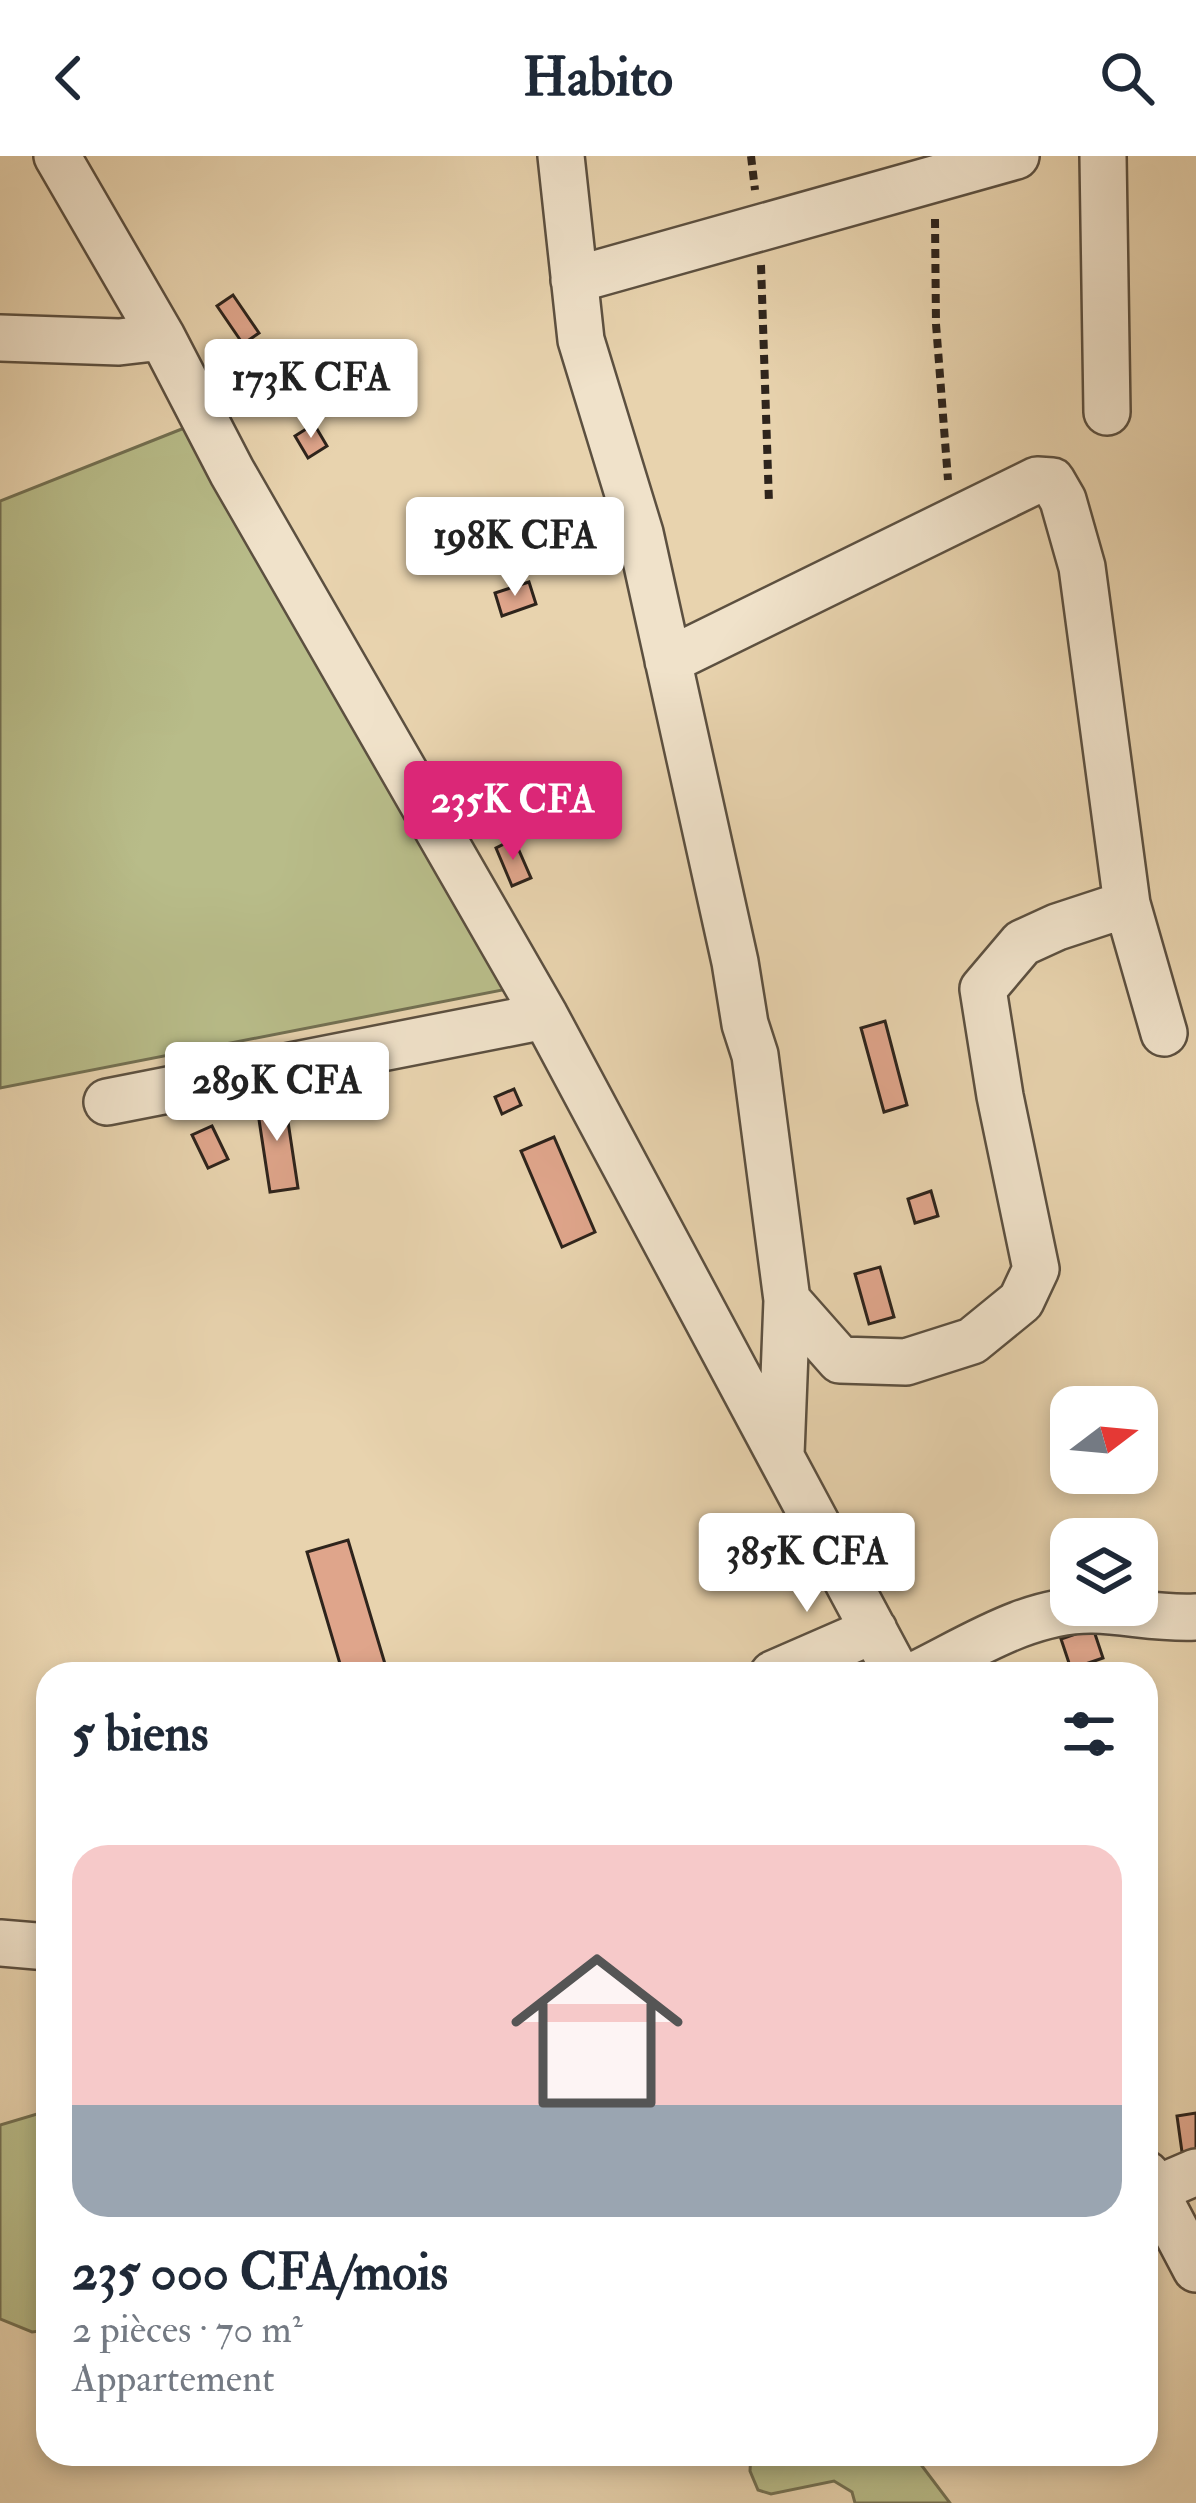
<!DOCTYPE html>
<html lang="fr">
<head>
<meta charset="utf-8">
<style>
	:root { --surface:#fff; --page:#f6f6f7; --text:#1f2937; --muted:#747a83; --accent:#db2777 }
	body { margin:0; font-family:"IM FELL Double Pica",serif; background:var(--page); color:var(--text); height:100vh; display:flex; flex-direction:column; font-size:45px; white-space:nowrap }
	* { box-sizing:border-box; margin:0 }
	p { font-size:39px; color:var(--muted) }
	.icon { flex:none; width:66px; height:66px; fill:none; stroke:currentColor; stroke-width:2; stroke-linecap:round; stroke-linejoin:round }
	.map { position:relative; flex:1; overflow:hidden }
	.sheet { position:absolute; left:36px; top:1506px; width:1122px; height:804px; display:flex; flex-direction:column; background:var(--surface); border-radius:36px; box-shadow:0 6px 18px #0003 }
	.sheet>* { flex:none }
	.needle { width:78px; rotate:74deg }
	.controls { position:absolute; left:1050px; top:1230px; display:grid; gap:24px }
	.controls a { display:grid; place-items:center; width:108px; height:108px; border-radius:24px; background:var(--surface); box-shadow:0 6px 18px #0003; font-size:60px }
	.price { position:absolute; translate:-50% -102px; padding:0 27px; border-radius:12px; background:#fff; color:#222; font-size:39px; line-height:78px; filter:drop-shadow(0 3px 6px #0008) }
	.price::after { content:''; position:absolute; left:50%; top:72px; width:36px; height:27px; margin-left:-18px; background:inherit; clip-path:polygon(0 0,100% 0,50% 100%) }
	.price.active { background:var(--accent); color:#fff }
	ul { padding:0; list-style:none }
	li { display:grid; align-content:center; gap:24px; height:636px; padding:0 36px }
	li span { display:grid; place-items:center; height:372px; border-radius:36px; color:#555 }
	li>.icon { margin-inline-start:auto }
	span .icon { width:216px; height:216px; fill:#fffc; stroke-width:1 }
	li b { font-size:51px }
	h2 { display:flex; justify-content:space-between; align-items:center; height:144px; padding:0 36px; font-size:51px }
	header { display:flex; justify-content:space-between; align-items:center; height:156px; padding:0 36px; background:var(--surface); font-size:54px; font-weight:800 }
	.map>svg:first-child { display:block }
</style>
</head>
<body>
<header><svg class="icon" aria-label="back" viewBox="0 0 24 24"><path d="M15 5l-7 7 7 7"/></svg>Habito<svg class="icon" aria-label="search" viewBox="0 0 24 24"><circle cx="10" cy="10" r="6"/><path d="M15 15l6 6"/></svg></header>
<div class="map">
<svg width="1196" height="2347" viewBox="0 0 1196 2347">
	<rect width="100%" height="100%" fill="#e8d3ae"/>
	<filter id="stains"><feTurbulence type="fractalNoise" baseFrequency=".00167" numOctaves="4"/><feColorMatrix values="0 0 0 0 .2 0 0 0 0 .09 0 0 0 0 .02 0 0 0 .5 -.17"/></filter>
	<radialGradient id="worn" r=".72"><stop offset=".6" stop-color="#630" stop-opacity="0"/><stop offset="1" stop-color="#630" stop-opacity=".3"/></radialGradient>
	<path fill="#b8bc89" stroke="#737052" stroke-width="3" d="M207,263L528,829L0,932V345Z
		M37,1958L48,1960V2174L32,2176L0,2163V1969Z
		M751,2298H913L950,2347H855L852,2336L834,2325L771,2338L758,2334L750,2315Z"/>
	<path fill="#dfa58b" stroke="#2e241c" stroke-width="3" d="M233,139L259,177L243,188L217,150Z
		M314,268L327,290L308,302L295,280Z
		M529,426L536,448L502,460L495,437Z
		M514,683L531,722L512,730L496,692Z
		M885,865L907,949L884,956L861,872Z
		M514,933L521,949L502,958L495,941Z
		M284,939L298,1032L270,1036L256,944Z
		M212,970L228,1003L208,1012L192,979Z
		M554,981L595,1076L562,1091L521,995Z
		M931,1035L938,1060L915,1067L908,1043Z
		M880,1111L894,1161L869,1168L855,1118Z
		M348,1384L388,1518H343L307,1396Z
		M1093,1472L1103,1502L1071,1513L1061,1483Z
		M1196,1957V1994L1182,1996L1177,1960Z"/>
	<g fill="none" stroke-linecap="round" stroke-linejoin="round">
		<defs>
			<path id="minor" d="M57,0L162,181L232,316L545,860L897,1518
				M561,0L581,184L640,377L735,806L745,868L755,899L787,1144L781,1298
				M1103,0L1107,256
				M574,124L1016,0
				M0,182L119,186L162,181
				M668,505L1037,324L1052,325L1063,344L1082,411L1127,748L1164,877
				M107,946L545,860
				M787,1144L840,1204L906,1206L972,1185L1021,1145L1036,1113L1000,940L983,833L1022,787L1057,771L1127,748
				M773,1518L874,1474
				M917,1518C972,1491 1029,1453 1093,1454C1128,1455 1160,1463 1196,1461
				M0,1787L48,1791
				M1146,2018L1196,2113
				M1154,2034L1196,2016"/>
		</defs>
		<use href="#minor" stroke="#5c5040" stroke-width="50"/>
		<path stroke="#2e241c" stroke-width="8" stroke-dasharray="9 6" stroke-linecap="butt" d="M751,0L755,34
			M935,63L936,168L948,324
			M761,109L769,347"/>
		<use href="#minor" stroke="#f0e2ca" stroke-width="45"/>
	</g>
	<rect width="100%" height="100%" filter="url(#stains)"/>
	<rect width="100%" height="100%" fill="url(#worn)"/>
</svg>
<div class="controls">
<a><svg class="needle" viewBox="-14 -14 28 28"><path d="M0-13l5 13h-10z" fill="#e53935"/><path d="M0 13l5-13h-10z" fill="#747a83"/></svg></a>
<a><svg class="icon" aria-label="layers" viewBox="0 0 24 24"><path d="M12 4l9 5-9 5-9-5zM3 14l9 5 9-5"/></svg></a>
</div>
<b class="price" style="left:311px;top:285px">173K CFA</b>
<b class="price" style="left:515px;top:443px">198K CFA</b>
<b class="price active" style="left:513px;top:707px">235K CFA</b>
<b class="price" style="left:277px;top:988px">289K CFA</b>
<b class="price" style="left:807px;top:1459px">385K CFA</b>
<section class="sheet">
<h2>5 biens<svg class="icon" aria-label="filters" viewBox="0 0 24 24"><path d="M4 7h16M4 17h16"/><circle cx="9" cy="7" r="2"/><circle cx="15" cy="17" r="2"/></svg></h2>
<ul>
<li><span style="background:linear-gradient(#f6c9c9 70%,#9aa5b1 0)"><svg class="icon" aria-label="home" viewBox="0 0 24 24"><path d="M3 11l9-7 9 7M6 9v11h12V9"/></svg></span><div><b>235 000 CFA/mois</b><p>2 pièces · 70 m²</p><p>Appartement</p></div></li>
</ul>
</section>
</div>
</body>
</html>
